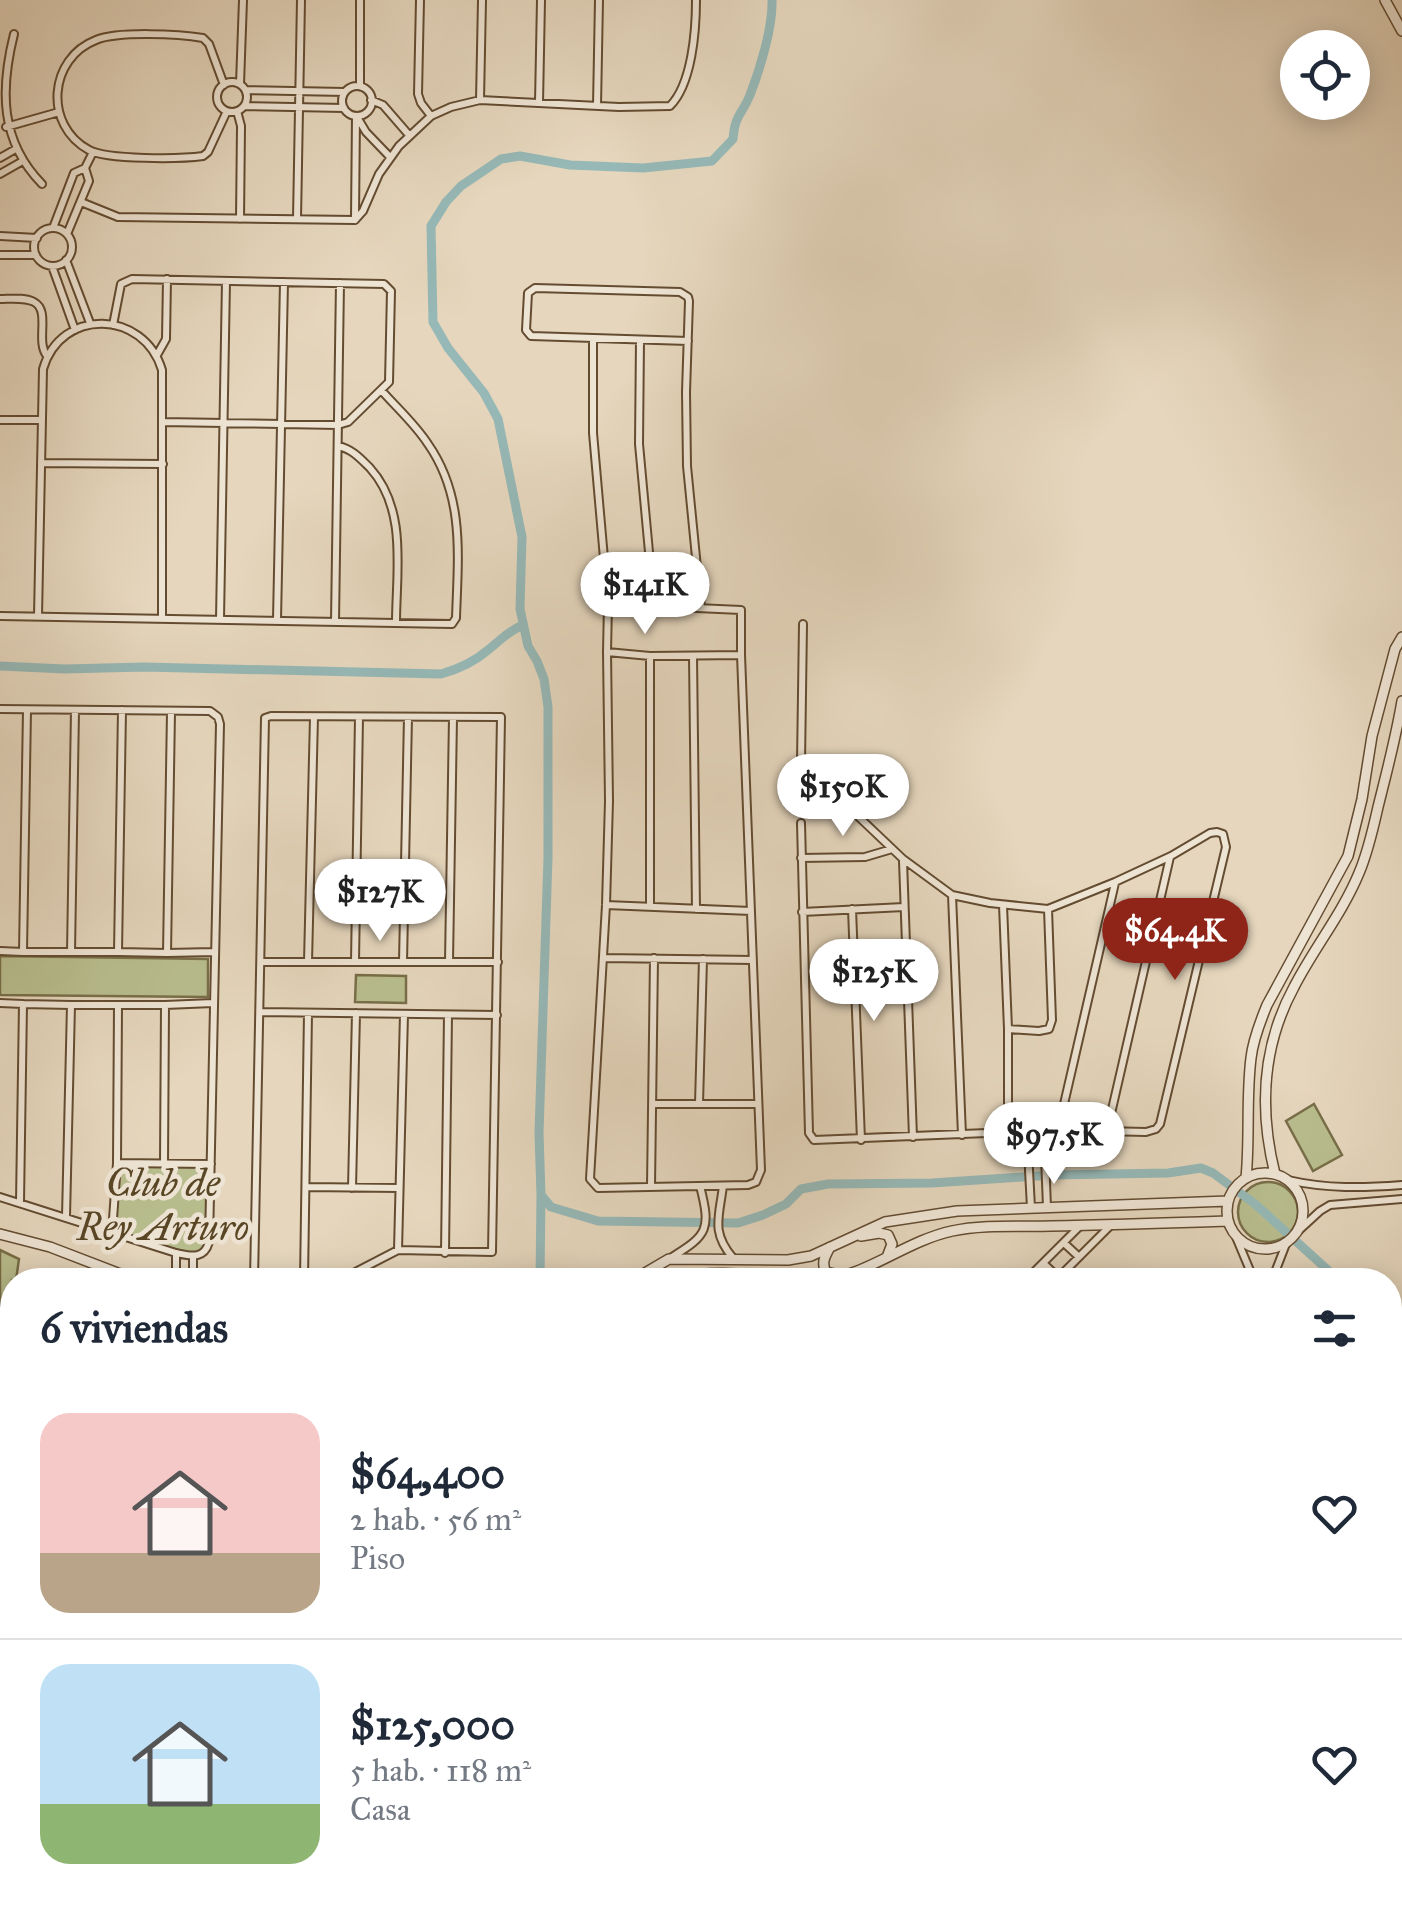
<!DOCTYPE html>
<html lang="es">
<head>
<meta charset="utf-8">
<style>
	:root { --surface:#fff; --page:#f2f2f3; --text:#1f2937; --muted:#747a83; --line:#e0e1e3; --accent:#8f2418 }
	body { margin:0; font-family:"IM FELL Great Primer",serif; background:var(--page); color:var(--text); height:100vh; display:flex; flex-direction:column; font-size:38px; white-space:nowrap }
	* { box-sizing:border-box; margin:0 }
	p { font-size:32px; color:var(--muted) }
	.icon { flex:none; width:55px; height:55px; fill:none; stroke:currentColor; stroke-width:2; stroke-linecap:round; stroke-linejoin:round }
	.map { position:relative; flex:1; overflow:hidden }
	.sheet { position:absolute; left:0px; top:1268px; width:1402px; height:642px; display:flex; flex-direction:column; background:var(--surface); border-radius:40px 40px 0 0; box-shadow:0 5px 25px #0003 }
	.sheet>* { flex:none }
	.buttons { position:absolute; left:1280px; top:30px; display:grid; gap:20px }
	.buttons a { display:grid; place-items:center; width:90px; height:90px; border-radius:50%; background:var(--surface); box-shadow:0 5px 25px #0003; font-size:50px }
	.price { position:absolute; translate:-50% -85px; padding:0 22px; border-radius:35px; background:#fff; color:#222; font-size:32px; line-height:65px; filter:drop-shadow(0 2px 5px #0008) }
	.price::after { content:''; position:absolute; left:50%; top:60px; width:30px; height:22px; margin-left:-15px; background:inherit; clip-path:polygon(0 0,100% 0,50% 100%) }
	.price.selected { background:var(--accent); color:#fff }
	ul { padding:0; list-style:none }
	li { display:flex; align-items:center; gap:30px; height:250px; padding:0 40px }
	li+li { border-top:2px solid var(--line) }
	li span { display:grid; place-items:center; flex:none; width:280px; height:200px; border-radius:30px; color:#555 }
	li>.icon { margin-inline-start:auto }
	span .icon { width:120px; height:120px; fill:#fffc; stroke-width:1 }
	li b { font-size:42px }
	h2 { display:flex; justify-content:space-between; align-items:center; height:120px; padding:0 40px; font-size:42px }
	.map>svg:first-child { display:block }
</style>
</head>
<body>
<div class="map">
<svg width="1402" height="1908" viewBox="0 0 1402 1908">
	<rect width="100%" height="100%" fill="#e5d6bd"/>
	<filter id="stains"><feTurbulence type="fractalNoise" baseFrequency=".002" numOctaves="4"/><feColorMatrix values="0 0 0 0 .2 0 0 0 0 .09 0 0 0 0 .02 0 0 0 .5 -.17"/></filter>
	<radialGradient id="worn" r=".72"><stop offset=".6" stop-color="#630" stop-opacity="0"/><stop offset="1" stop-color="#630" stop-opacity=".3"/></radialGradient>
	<path fill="#b8bd8e" stroke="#786e48" stroke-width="2.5" d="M0,956L208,959V997L0,995Z
		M356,975L406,976V1003L355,1002Z
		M1314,1104L1342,1155L1313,1171L1286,1121Z
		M117,1163L211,1164L207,1251L193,1256L112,1233Z
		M1238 1212a30 30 0 1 1 60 0a30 30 0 1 1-60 0Z
		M0,1250L19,1259L16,1280H12C12,1303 16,1335 0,1352Z"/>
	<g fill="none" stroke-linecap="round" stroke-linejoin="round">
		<path stroke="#96b8b6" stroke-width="9" d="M772,0C773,27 760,69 750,95C742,115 735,114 733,139L712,161L643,168L570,165L520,156L501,159L461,186L446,202L431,226L433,322L448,348L484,393L498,419L522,537L520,609L528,646L537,661L544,679L548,707V858L539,1133L541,1195L551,1207L598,1221L738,1223L763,1215L786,1204L801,1189L828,1184L932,1183L1053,1175L1168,1173L1201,1168L1213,1173L1255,1204L1330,1272L1334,1280
			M0,666L65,669L144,667L441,674C459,669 474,662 488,650C501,640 508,631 523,625
			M540,1280L541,1195
			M209,1898L213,1908
			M1274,1898L1281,1908
			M480,1908L491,1898"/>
		<defs>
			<path id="minor" d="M420,0L418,94L421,103L431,116
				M14,34C0,90 0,141 42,184
				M217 97a15 15 0 1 1 30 0a15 15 0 1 1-30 0Z
				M240,84L243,0
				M224,85L209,44L203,38C179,34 118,31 96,40C49,58 43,125 89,150C107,160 181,159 203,156L208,152L227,111
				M360,86V0
				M342 101a15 15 0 1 1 30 0a15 15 0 1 1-30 0Z
				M246,90L345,92
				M371,100L383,105L409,135
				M480,100L482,0
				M539,103L541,0
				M245,106L344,108
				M597,106L599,0
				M237,111L241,126L240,219
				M357,117L366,132L390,157
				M6,127L59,112
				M0,158L14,150
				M0,174L21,162
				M81,202L118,217L355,220
				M355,218L356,116
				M297,219L301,0
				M355,220L363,211L379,174L399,146L431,116L451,107L480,100L619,107L670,106C692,84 696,31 696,0
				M53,228L74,173L85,168L93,152
				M34 247a19 19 0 1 1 38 0a19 19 0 1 1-38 0Z
				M67,234L89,181L85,168
				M0,236L37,238
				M0,255H36
				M66,260L90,323
				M52,266L75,330
				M0,299C10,299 25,297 34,302C51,311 35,341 47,356
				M113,325L121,284L132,279L384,284L391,291L389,382L348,422L338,425L163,422
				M593,339V433L608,604
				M640,340L639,444L654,606
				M688,341L531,336L526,330L528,293L535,288L680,292L688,297L689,301L686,392L687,466L701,608
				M157,355L166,339L167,279
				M0,420H42
				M338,446C352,449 360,458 370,468C408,510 396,572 396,623
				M41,463L163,464
				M0,616L452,624L456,618C458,556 465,497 428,444C415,424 397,408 382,391
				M38,616L43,369C61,307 144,310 162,370V618
				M220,619L226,281
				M277,620L284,282
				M335,622L340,283
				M607,652L650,656L741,655L761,1170L756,1182L748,1185L598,1188L590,1179L606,905L609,801Z
				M607,652L608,604L741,610V655
				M650,656V907
				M693,656L696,909
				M0,709L210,711L218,717L220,724L209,1242C204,1260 191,1256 176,1253L0,1197
				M801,823L809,1133L814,1140L1058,1130L1146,1132L1156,1129L1160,1124L1226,847L1223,834L1217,832L1210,833L1171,856L1115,882L1048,909L990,903L952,895L903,859L801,762L803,624
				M801,858L865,857L892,849
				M903,861L913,1137
				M952,895L962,1135
				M606,905L751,911
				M1003,905L1008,1029V1133
				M852,909L861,1140
				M802,912L904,907
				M0,951L23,952L27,710
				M23,952H71L75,710
				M71,952H118L122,710
				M119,952L167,953L171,712
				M167,953L214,952
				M604,958L753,960
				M262,962H498
				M308,962L314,717
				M355,962L359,717
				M403,962L408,717
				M449,962L453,717
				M0,1003L23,1004
				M261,1012L497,1015
				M1008,1029L1039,1031L1049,1029L1052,1020L1048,909
				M653,1104H758
				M699,1104L703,959
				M1058,1130L1115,883
				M1044,1131L1047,1207
				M1107,1131L1170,857
				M1027,1132L1031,1208
				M117,1163L118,1005H165
				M164,1163L165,1005L213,1003
				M1288,1180C1327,1189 1363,1188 1402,1185
				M723,1186C719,1218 711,1232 733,1258
				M306,1187L399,1188
				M651,1187L654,958
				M352,1188L356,1013
				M20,1203L23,1004L71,1005
				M66,1217L71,1005H118
				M112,1233L117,1163L211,1164
				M1296,1233L1320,1211L1330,1205L1402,1199
				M1236,1237L1254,1280
				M1064,1243L1079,1257
				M398,1250L404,1014
				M445,1253L448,1015
				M672,1257C708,1235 711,1229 700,1186
				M1044,1264L1059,1278
				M176,1280V1253
				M193,1280V1256
				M254,1280L265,718L271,716L501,717L492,1252L398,1250L340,1280
				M304,1280L308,1013
				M1026,1280L1081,1225
				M1056,1280L1111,1225
				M1272,1280L1286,1244
				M0,1597L12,1614
				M1390,1671L1393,1618
				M0,1686L12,1683
				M0,1747L12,1743
				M0,1803L12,1800
				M0,1861L12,1858
				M1390,1861L1402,1855
				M74,1898L79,1908
				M254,1898L255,1908
				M296,1898V1908
				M345,1898V1908
				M397,1898L398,1908
				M1045,1898L1048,1908
				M1250,1898L1260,1908
				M1325,1898L1333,1908
				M1224,1907L1247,1898
				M15,1908L36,1898
				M424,1908L435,1898
				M980,1908L983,1898
				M1109,1908L1113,1898
				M1175,1908L1178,1898
				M1392,1908L1402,1901"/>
			<path id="tertiary" d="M1385,0L1402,31
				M1227 1211a38 38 0 1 1 76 0a38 38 0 1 1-76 0Z
				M1275,1174C1259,1110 1262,1046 1294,987C1314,948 1342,914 1359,873C1368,852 1373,829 1378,807C1387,771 1396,737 1402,701
				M1246,1178C1250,1138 1246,1098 1251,1058C1253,1040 1260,1022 1267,1005L1348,856L1362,799L1372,736L1395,649L1402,637
				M0,1234L50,1247L136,1280
				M861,1236L879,1233L888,1235L892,1244L887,1257
				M830,1247C825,1256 821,1263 826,1272L835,1274
				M633,1280L669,1259L788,1260L811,1256L885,1222L957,1211L1228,1201
				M669,1280C713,1267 765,1277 810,1280
				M823,1280C868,1275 906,1241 952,1231C984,1224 1019,1227 1051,1226C1110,1225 1169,1223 1228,1221
				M0,1368L12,1370"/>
		</defs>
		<use href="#minor" stroke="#644c31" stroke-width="10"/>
		<use href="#tertiary" stroke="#644c31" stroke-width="12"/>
		<use href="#minor" stroke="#eee4d4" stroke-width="6"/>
		<use href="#tertiary" stroke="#eee4d4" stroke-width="9"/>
	</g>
	<g text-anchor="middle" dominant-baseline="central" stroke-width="9" stroke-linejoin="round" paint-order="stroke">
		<g font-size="38" font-style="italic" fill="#594625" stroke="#eee4d4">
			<text x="163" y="1183">Club de<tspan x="163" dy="44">Rey Arturo</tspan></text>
		</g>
	</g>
	<rect width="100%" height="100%" filter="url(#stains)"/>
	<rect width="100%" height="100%" fill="url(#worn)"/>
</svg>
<div class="buttons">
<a><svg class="icon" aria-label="locate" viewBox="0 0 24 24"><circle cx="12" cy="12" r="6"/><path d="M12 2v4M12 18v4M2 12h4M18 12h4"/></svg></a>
</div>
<b class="price" style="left:645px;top:637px">$141K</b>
<b class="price" style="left:843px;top:839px">$150K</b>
<b class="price" style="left:380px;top:944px">$127K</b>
<b class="price selected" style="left:1175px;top:983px">$64.4K</b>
<b class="price" style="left:874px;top:1024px">$125K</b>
<b class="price" style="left:1054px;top:1187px">$97.5K</b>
<section class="sheet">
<h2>6 viviendas<svg class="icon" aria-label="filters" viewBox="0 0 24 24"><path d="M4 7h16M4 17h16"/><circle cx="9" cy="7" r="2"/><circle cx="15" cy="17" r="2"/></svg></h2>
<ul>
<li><span style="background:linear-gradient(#f6c9c9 70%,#b9a48a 0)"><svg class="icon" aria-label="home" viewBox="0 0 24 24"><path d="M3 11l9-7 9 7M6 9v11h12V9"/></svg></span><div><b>$64,400</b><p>2 hab. · 56 m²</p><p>Piso</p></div><svg class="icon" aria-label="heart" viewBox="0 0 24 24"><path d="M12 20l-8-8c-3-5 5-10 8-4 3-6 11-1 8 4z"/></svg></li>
<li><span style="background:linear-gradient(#bfe0f5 70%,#8fb573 0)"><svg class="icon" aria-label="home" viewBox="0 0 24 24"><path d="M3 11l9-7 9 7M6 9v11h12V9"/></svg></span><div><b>$125,000</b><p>5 hab. · 118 m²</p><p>Casa</p></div><svg class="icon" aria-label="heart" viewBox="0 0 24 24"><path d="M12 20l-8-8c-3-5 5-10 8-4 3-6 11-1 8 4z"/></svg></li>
</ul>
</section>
</div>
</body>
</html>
